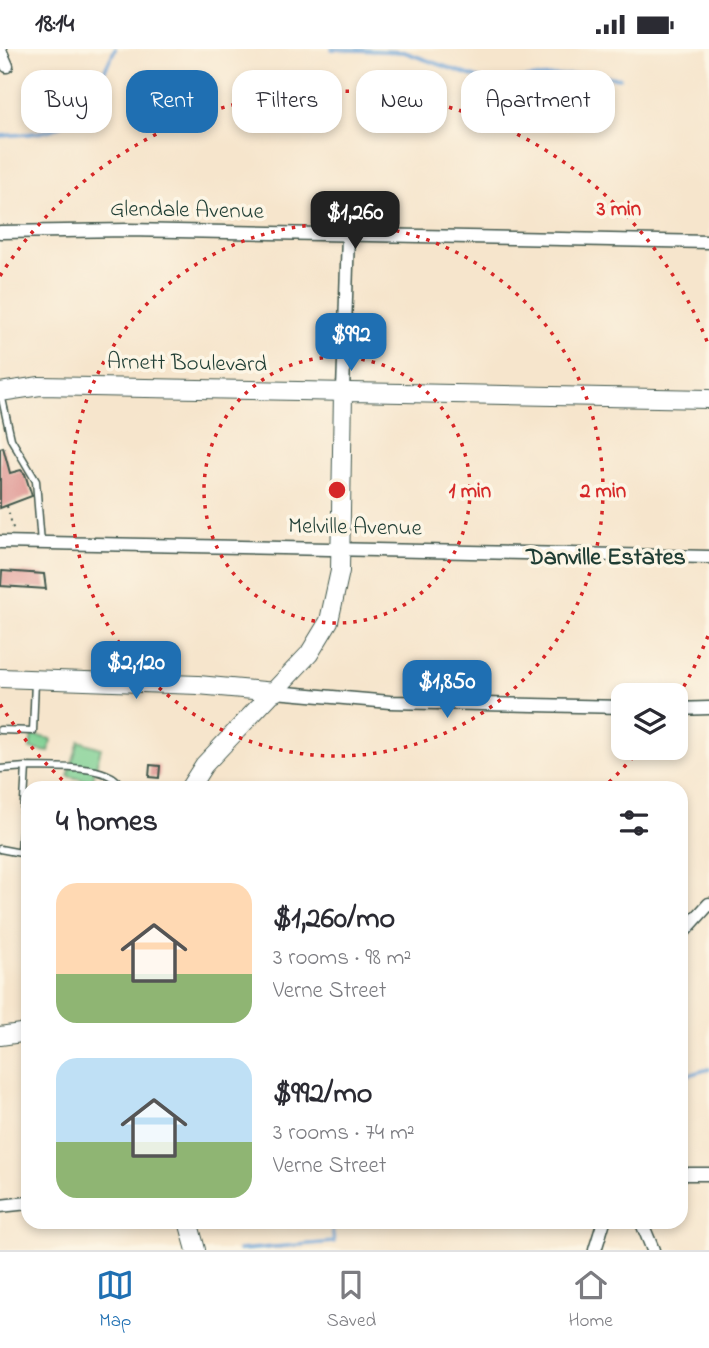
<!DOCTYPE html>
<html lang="en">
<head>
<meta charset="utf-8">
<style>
	:root { --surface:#fff; --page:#f7f7f7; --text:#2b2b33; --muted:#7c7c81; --line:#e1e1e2; --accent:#1f6fb2 }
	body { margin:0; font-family:"Indie Flower",sans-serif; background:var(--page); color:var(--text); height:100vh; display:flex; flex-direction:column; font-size:26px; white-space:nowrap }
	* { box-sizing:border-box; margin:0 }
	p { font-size:23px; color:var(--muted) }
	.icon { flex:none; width:38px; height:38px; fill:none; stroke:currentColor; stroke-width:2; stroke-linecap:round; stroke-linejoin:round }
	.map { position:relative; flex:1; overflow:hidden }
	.drawer { position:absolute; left:21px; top:732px; width:667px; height:448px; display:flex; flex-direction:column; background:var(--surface); border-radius:21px; box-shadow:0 4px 10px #0003 }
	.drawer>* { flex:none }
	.guide { position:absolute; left:21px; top:21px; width:668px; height:63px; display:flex; gap:14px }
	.fabs { position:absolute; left:611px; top:634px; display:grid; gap:14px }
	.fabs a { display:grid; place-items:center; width:77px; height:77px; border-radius:14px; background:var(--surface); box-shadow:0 4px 10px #0003; font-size:35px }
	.price { position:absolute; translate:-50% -60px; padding:0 16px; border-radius:14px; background:var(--accent); color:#fff; font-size:23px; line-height:46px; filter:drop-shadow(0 2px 4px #0008) }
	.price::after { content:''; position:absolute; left:50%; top:42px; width:21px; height:16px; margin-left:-10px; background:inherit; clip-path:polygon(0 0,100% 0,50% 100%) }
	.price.on { background:#222; color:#fff }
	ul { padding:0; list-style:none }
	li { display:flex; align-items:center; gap:21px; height:175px; padding:0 35px }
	li span { display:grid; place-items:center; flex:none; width:196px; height:140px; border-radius:21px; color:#555 }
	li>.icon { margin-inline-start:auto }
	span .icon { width:84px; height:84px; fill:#fffc; stroke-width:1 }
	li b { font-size:30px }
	h2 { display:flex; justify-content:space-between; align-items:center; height:84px; padding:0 35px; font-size:30px }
	.chip { padding:0 24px; border-radius:21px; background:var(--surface); box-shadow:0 4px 10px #0003; font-size:24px; line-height:63px }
	.chip.on { background:var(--accent); color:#fff }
	.status { display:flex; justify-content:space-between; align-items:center; height:49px; padding:0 35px; background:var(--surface); direction:ltr }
	.status svg { height:19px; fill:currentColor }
	.menu { display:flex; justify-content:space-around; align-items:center; height:98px; border-top:2px solid var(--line); background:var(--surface); font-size:19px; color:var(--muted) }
	.menu a { display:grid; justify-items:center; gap:4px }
	.menu .on { color:var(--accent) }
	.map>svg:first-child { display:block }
</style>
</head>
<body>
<div class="status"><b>18:14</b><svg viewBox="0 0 49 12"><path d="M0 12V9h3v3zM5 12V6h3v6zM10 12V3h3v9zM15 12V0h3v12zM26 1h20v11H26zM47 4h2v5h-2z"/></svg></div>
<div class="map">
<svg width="709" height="1201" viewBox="0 0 709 1201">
	<rect width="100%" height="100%" fill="#fcf5e5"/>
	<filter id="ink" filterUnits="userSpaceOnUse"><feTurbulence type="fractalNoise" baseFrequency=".0143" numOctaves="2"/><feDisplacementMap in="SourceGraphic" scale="14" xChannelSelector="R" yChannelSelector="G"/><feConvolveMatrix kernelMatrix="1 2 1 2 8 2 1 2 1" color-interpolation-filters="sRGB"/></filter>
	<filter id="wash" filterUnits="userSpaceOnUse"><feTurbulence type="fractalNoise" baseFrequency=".00686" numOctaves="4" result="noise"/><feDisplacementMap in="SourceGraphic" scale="28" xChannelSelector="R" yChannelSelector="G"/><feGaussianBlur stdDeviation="1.57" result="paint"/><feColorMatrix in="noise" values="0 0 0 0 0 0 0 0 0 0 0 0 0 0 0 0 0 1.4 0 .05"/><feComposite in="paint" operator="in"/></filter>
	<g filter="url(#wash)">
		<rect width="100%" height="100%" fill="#f6e5cc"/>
		<path fill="#7ccf92" stroke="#4e8663" stroke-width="2" d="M32,686L51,690L49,703L30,700Z
			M79,692L101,699L92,733L68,727Z"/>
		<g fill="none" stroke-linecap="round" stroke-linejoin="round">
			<path stroke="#68a1d7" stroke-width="3.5" d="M332,0L404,3L486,32L583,25L620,29
				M0,87C16,85 35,86 50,81C84,71 101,29 115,0
				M681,1028L709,1020
				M239,1201L334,1193L331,1172"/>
		</g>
		<g id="blocks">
			<path fill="#dd908d" d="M3,398L10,424L21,421L25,425L32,447L0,459V399Z
				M2,522L44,525L46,540L1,537Z
				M150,716L160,717L159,729L149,728Z"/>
		</g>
	</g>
	<g filter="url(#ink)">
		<use href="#blocks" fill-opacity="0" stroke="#3f564b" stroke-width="2"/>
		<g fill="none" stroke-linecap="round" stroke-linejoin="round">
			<defs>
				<path id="lane" d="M1,345L11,390L36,432L41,494
					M0,681L33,682L35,632
					M0,720L26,718
					M0,800L21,804
					M28,805L21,804L26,718C50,719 112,714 121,738"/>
				<path id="street" d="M0,1L7,17
					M0,183L128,181L709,193
					M343,343L348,185
					M0,493L709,508
					M275,643L390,653L623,658
					M676,660L709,659
					M681,886L709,855
					M681,1125H709
					M0,1157L28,1154
					M641,1172L653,1201
					M595,1201L604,1172"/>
				<path id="secondary" d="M0,343L40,337L709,350
					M0,629L198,636L275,643
					M190,738L204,716L309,605L329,572L340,522L343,343
					M0,987L28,983
					M188,1172L196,1201"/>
			</defs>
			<use href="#lane" stroke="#3f564b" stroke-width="9"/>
			<use href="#street" stroke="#3f564b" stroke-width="15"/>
			<use href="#secondary" stroke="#3f564b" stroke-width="20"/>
			<path stroke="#3f564b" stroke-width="2" stroke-dasharray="2 5" stroke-linecap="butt" d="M7,457L14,483"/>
			<use href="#lane" stroke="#fff" stroke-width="6"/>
			<use href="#street" stroke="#fff" stroke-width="12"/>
			<use href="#secondary" stroke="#fff" stroke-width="18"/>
		</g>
	</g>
	<g fill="none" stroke="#d62828" stroke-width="3.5" stroke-dasharray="3.5 7">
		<circle cx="337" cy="441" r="133"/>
		<circle cx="337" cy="441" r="266"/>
		<path d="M708 587A399 399 0 0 1 677 649M640 700A399 399 0 0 1 604 738M70 738A399 399 0 0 1 0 655M0 227A399 399 0 0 1 708 295"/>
	</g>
	<g text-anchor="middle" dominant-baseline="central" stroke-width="7" stroke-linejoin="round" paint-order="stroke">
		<g font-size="23" fill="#1f3d34" stroke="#fcf5e5">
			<text transform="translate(187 162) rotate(1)">Glendale Avenue</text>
			<text transform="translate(187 315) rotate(1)">Arnett Boulevard</text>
			<text transform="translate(355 479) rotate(1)">Melville Avenue</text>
		</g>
		<g font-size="24" font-weight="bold" fill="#1f3d34" stroke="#fcf5e5">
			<text x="606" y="509">Danville Estates</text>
		</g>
	</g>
	<circle cx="337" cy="441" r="10" fill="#d62828" stroke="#fcf5e5" stroke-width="3.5"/>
	<g font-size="21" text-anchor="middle" font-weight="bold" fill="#d62828" stroke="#fcf5e5" stroke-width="7" stroke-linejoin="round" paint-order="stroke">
		<text x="619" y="166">3 min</text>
		<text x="470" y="448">1 min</text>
		<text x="603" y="448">2 min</text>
	</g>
</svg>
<div class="fabs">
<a><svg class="icon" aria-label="layers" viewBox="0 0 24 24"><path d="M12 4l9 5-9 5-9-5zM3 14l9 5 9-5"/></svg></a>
</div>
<b class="price on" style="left:355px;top:202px">$1,260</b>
<b class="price" style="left:351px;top:324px">$992</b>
<b class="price" style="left:136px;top:652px">$2,120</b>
<b class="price" style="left:447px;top:671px">$1,850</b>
<div class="guide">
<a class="chip">Buy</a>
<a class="chip on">Rent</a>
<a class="chip">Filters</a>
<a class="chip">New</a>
<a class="chip">Apartment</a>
</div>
<section class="drawer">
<h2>4 homes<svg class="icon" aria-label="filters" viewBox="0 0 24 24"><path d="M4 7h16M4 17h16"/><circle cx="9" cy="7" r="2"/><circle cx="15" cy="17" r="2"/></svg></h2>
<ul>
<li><span style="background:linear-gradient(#ffd9b3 65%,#8fb573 0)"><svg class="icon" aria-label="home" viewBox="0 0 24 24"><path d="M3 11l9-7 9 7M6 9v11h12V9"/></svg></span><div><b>$1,260/mo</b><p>3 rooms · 98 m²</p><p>Verne Street</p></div></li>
<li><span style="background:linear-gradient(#bfe0f5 60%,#8fb573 0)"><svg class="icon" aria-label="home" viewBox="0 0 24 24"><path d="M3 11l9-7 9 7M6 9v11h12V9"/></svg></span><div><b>$992/mo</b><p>3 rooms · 74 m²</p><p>Verne Street</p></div></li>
</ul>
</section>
</div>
<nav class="menu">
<a class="on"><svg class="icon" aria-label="map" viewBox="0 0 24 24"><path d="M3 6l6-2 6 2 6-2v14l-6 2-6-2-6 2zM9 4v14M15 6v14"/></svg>Map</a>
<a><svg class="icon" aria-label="saved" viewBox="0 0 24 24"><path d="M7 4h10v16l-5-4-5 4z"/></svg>Saved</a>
<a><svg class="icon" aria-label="home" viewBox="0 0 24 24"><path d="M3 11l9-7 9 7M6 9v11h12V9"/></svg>Home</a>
</nav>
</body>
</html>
